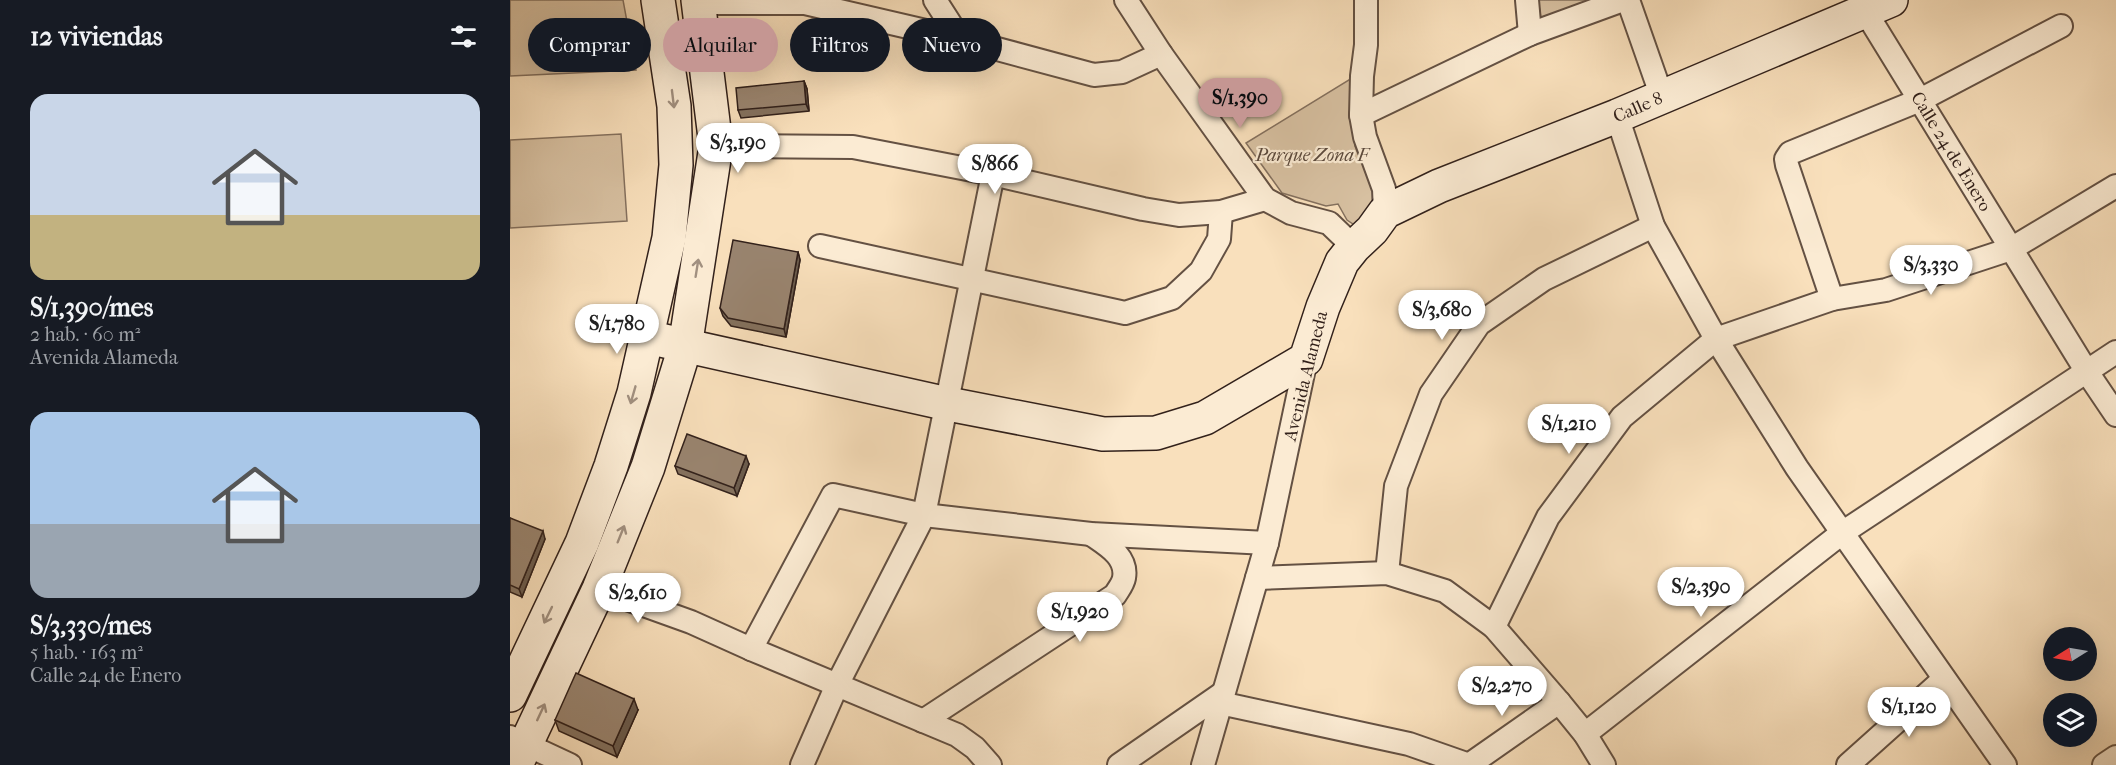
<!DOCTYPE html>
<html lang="es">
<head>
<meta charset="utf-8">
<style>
	:root { --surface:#171b24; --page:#242831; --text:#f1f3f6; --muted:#9ea1a6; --accent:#c59692 }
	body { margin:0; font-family:"IM FELL French Canon",serif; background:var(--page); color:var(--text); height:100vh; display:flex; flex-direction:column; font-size:22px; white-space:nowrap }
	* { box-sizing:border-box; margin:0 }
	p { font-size:20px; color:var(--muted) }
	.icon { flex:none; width:33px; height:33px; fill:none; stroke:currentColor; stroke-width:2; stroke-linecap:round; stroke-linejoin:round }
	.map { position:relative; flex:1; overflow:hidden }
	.details { display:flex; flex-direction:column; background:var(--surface); width:510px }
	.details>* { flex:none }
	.guide { position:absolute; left:18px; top:18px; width:570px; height:54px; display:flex; gap:12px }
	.needle { width:39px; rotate:259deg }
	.fabs { position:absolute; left:1533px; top:627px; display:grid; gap:12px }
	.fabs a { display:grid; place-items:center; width:54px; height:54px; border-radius:50%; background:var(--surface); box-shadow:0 6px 24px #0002; font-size:30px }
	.price { position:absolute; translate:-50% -51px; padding:0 14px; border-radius:21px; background:#fff; color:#222; font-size:20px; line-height:39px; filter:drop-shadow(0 2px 3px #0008) }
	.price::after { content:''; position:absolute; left:50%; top:36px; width:18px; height:14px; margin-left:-9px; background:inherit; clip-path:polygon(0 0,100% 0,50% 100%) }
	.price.active { background:var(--accent); color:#111 }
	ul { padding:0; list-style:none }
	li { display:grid; align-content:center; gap:12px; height:318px; padding:0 30px }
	li span { display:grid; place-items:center; height:186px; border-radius:18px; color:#555 }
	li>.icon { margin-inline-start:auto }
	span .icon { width:108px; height:108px; fill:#fffc; stroke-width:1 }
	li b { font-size:26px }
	h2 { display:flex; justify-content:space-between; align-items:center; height:72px; padding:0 30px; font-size:26px }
	.tag { padding:0 21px; border-radius:27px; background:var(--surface); box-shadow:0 6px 24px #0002; font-size:21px; line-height:54px }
	.tag.active { background:var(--accent); color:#111 }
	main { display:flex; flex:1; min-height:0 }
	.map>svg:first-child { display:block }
</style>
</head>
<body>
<main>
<section class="details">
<h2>12 viviendas<svg class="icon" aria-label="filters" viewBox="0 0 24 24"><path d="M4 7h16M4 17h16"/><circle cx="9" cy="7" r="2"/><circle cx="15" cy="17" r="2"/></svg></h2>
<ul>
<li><span style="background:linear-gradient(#c9d6e8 65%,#c2b280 0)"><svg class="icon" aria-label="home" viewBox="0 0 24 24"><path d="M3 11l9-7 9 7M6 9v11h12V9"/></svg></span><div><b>S/1,390/mes</b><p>2 hab. · 60 m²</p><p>Avenida Alameda</p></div></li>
<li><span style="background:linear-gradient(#a9c7e8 60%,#9aa5b1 0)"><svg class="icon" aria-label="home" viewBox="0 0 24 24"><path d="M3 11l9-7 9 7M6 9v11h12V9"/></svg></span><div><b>S/3,330/mes</b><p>5 hab. · 163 m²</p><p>Calle 24 de Enero</p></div></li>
</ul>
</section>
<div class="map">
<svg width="1606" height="765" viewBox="0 0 1606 765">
	<rect width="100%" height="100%" fill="#f9e0bc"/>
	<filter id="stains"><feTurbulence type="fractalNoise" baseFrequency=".00333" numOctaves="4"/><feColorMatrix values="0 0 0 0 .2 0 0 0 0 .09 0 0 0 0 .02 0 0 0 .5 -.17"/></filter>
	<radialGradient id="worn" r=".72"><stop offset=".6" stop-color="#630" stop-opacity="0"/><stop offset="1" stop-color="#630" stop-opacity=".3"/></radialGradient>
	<path fill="#d7c0a1" stroke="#84705e" stroke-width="1.5" d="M0,0H113L126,70L0,76Z
		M1028,0H1098L1032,24Z
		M842,78L845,146L864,191L866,210L849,228L837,220L828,204L816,206L772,193L736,143Z
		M111,134L117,221L0,228V140Z"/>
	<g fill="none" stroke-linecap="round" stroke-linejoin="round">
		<defs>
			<g id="street">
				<path d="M425,0L450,39"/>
				<path d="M616,0L651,54L755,199L781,213L819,223L844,247"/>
				<path d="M856,0V45L852,76L851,115L855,137L874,189L875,212"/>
				<path d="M1017,0L1020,34"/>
				<path d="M1118,0L1152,97"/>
				<path d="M188,3H295L450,39L584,75L612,72L651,54"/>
				<path id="s1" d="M1355,11L1577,372L1606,415"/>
				<path d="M851,115L1020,34L1113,0"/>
				<path d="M1107,116L1143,226L1206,339L1287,468L1495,765"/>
				<path d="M206,146L343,147L483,174L633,209L669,215L711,212L755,199"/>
				<path d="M310,246L615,313L662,298L691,271L709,239L711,212"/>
				<path d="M1322,299L1277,165L1276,159L1280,153L1410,100L1551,26"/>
				<path d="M877,573L886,486L921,394L969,324L1034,279L1143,226"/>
				<path d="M747,578L877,573L935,591L984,627L1049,702L1075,734L1094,765"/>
				<path d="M89,589L181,622L241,649L447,735L465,748L480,765"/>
				<path d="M984,627L1038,517L1112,417L1206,339L1322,299L1376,290L1501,249L1606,186"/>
				<path d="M241,649L323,495L414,515L581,534L757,543"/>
				<path d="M710,703L899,744L959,765"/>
				<path d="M413,721L605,595C608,590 613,584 614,578C618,556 595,544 581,534"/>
				<path d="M1075,734L1332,533L1606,352"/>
				<path d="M0,737L60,765"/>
				<path d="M292,765L327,685L414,515L483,174"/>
				<path d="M609,765L713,693"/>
				<path d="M693,765L757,543L796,359"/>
				<path d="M959,765L1049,702"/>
				<path d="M1338,765L1434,679"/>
				<path d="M1594,765L1606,757"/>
			</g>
			<g id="secondary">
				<path id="s2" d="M137,337L438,404L593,434L646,433L695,418L796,359L813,307L832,262L844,247L862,230L875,212L929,186L1107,116L1381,0"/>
				<path d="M0,695L72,543L101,466L124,393L159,238L166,165L164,106L148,0"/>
				<path d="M6,765L89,589L138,467L175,347L206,146L188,0"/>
			</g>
		</defs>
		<use href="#street" stroke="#645143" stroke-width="26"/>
		<use href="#secondary" stroke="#32211b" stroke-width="36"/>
		<use href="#street" stroke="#fbebd3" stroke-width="22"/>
		<use href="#secondary" stroke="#fbebd3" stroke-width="33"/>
	</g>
	<path fill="#84725f" stroke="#32211b" stroke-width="1.5" d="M294,81L297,89L299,111L231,118L228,110Z
		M288,252L290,260L276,337L221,326L213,316L210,308Z
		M239,464L227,496L168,474L165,466Z
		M0,518L35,539L12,597L0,592Z
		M128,710L107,757L49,731L45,720Z"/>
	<path fill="#6b5c4e" stroke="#32211b" stroke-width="1.5" d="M294,81L297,89L299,111L296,104Z
		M288,252L290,260L276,337L274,329Z
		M236,456L239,464L227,496L224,488Z
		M33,531L35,539L12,597L9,589Z
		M124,699L128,710L107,757L103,746Z"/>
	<path fill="#99846f" stroke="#32211b" stroke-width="1.5" d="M294,81L296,104L228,110L226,88Z
		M223,240L288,252L274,329L218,318L210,308Z
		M177,434L236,456L224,488L165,466Z
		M0,518L33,531L9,589L0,585Z
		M66,673L124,699L103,746L45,720Z"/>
	<defs><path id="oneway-shaft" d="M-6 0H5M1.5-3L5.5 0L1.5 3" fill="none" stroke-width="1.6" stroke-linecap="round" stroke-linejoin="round" transform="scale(1.5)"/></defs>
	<g stroke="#a19080">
		<use href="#oneway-shaft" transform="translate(163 99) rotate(83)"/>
		<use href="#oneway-shaft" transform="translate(187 268) rotate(-81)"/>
		<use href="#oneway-shaft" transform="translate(123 395) rotate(106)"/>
		<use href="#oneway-shaft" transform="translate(111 534) rotate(-68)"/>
		<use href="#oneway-shaft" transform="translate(38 615) rotate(116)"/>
		<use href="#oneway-shaft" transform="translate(31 712) rotate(-65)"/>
	</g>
	<g text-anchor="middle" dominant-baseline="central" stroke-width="4.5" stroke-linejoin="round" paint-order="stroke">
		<g font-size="18" fill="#32211b" stroke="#fbebd3">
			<text stroke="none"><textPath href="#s2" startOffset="1131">Calle 8</textPath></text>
			<text stroke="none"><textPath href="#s1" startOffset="165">Calle 24 de Enero</textPath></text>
			<text transform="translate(796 376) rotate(-76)">Avenida Alameda</text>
		</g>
		<g font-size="18" font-style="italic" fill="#5b493c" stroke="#fbebd3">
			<text x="802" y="155">Parque Zona F</text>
		</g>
	</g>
	<rect width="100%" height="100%" filter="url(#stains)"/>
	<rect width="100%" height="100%" fill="url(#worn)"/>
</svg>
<div class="fabs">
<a><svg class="needle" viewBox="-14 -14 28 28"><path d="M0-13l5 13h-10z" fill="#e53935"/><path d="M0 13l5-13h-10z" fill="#9ea1a6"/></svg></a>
<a><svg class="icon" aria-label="layers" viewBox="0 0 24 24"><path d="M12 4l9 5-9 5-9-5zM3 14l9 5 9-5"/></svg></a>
</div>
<b class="price active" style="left:730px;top:129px">S/1,390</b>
<b class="price" style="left:228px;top:174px">S/3,190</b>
<b class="price" style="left:485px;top:195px">S/866</b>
<b class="price" style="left:1421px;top:296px">S/3,330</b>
<b class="price" style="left:932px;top:341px">S/3,680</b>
<b class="price" style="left:107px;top:355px">S/1,780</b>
<b class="price" style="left:1059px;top:455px">S/1,210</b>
<b class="price" style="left:1191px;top:618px">S/2,390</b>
<b class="price" style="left:128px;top:624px">S/2,610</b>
<b class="price" style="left:570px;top:643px">S/1,920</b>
<b class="price" style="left:992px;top:717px">S/2,270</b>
<b class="price" style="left:1399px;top:738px">S/1,120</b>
<div class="guide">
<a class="tag">Comprar</a>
<a class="tag active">Alquilar</a>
<a class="tag">Filtros</a>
<a class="tag">Nuevo</a>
</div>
</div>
</main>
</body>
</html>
